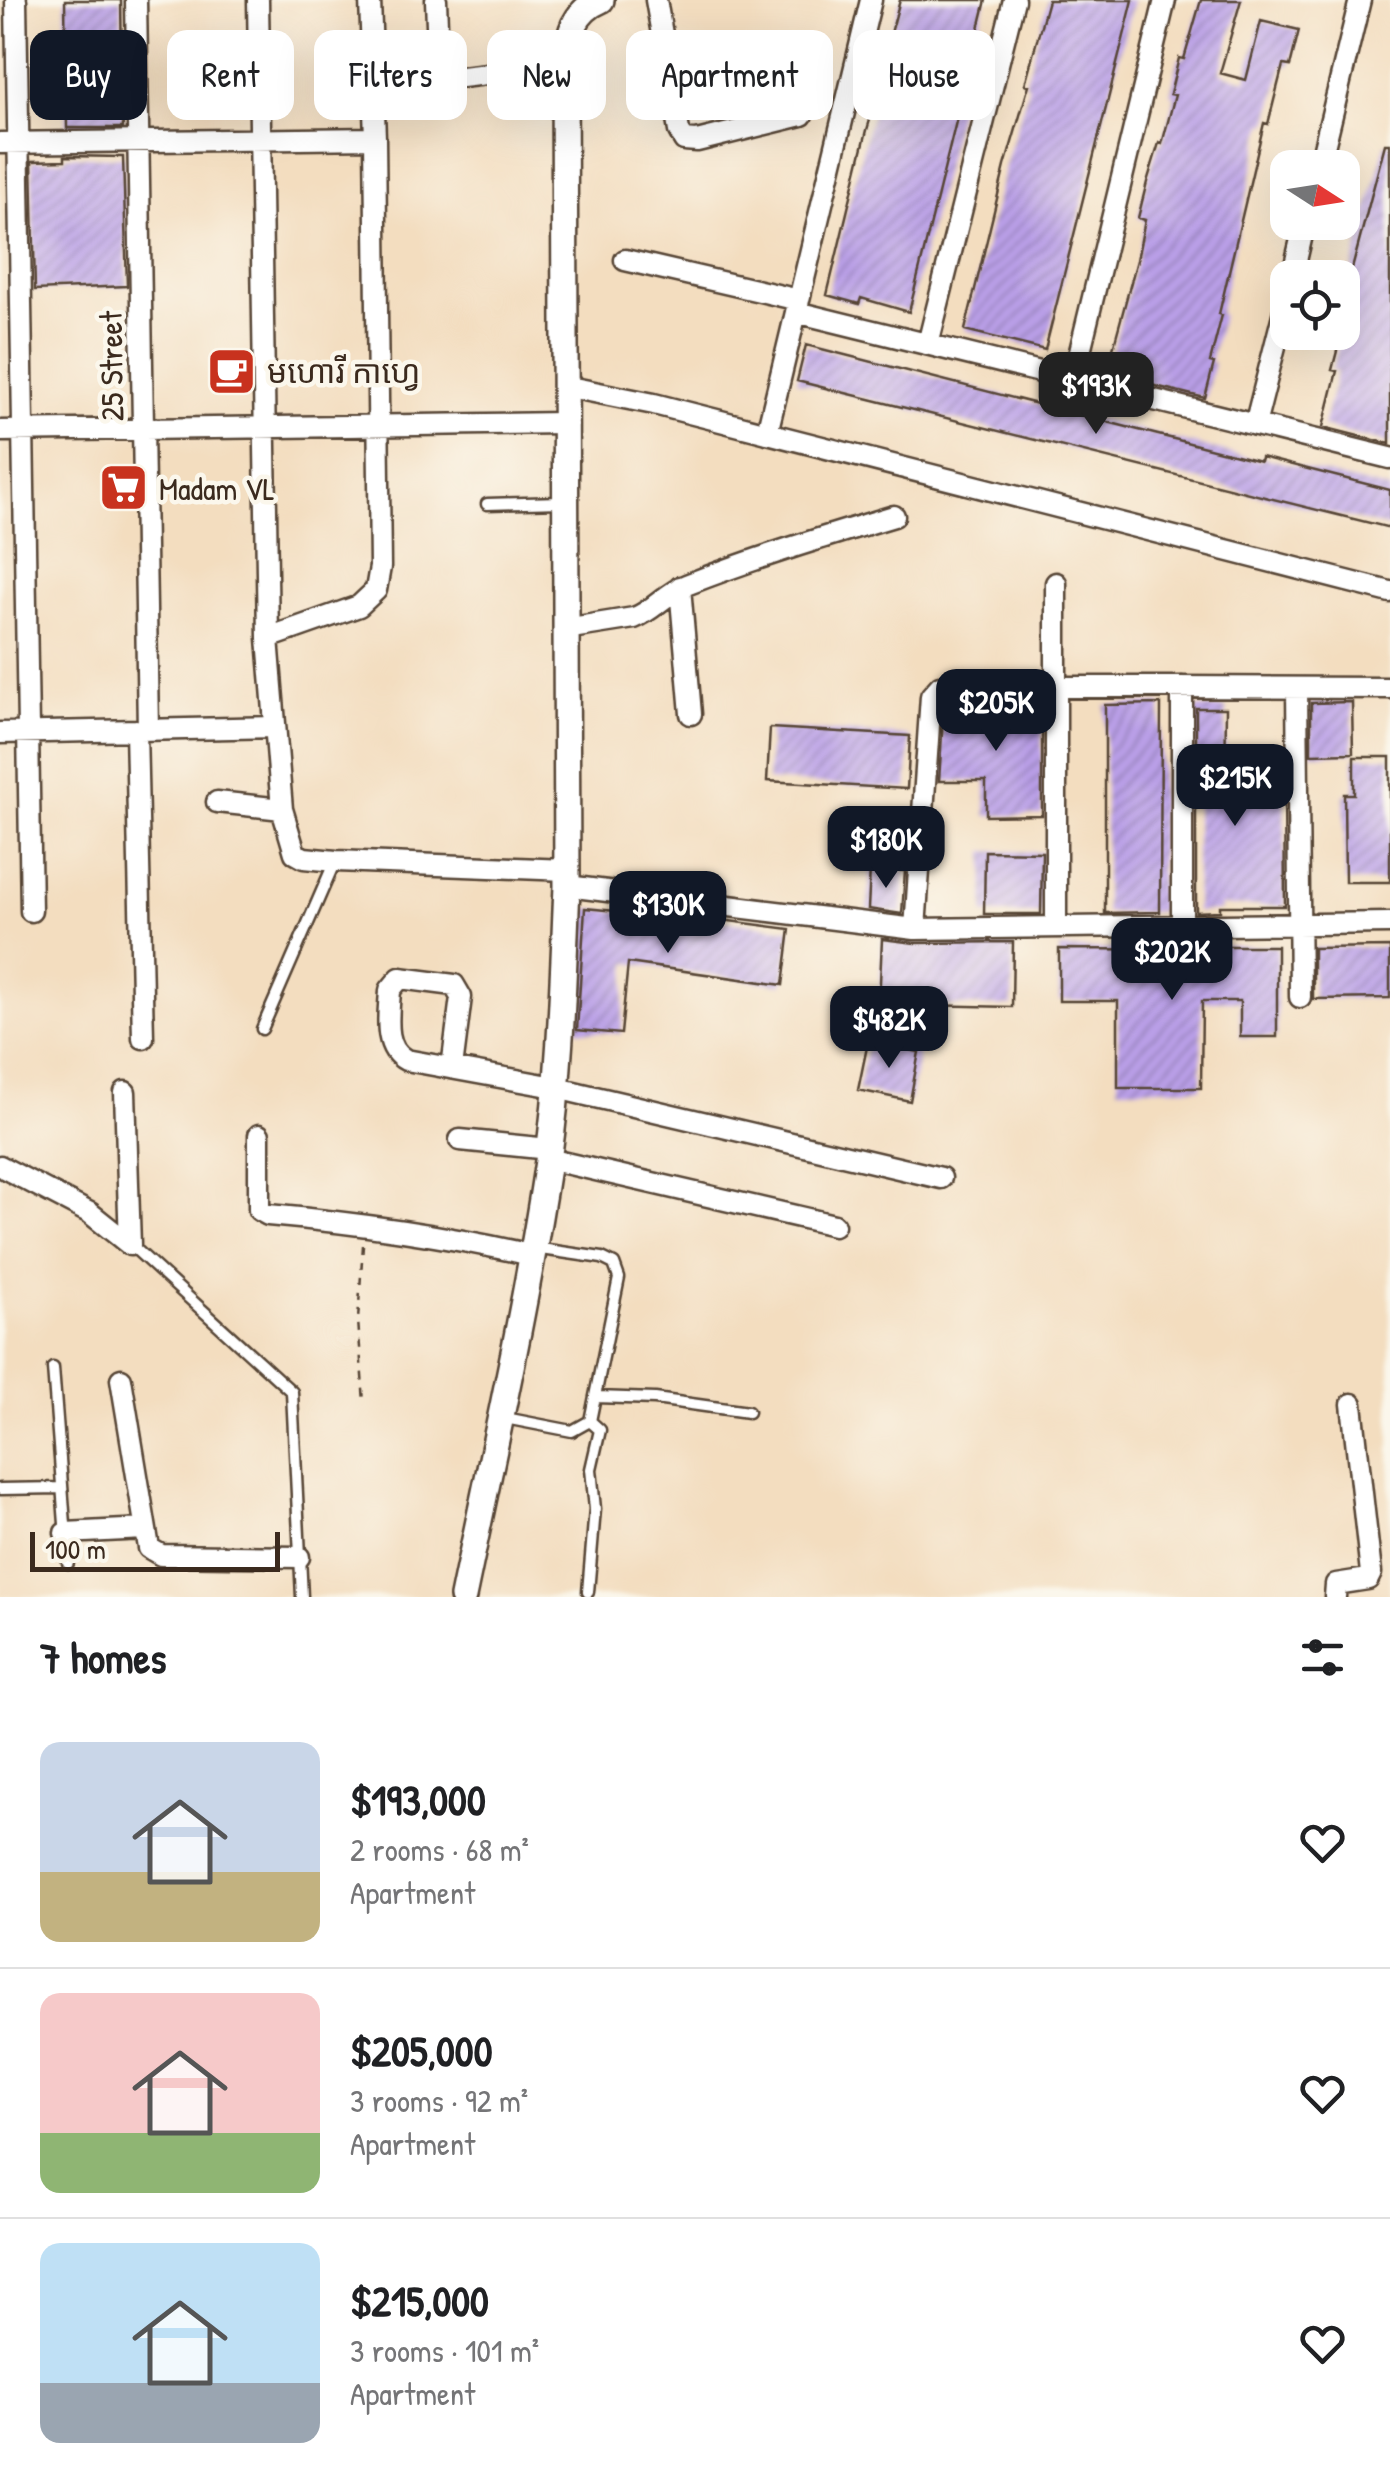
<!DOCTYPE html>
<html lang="en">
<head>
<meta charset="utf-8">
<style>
	:root { --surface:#fff; --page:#f2f2f2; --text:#202124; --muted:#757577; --line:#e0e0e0; --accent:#111827 }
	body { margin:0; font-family:"Patrick Hand","Noto Sans Khmer",sans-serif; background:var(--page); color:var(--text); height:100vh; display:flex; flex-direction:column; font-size:38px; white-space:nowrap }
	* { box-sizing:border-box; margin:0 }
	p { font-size:32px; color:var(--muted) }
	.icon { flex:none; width:55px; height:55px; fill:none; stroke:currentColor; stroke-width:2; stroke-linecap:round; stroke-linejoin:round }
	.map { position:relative; height:1597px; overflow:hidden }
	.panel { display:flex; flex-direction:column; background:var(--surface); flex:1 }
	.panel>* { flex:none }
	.banner { position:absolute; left:30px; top:30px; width:1330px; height:90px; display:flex; gap:20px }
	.needle { width:65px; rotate:102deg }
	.fabs { position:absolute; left:1270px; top:150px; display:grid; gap:20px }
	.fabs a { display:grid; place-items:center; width:90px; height:90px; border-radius:20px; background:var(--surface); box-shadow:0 10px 40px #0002; font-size:50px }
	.scale { position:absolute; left:30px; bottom:25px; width:250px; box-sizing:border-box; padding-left:10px; border:5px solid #3b2a1e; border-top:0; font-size:28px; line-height:35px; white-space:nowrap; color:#3b2a1e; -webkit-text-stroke:8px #fbf7ec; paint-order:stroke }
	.price { position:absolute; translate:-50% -85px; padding:0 22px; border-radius:20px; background:var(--accent); color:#fff; font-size:32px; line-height:65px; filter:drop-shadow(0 2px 5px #0008) }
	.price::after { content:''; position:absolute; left:50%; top:60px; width:30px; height:22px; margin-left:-15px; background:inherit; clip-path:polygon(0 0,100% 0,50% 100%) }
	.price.current { background:#222; color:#fff }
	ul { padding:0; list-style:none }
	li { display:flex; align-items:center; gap:30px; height:250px; padding:0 40px }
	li+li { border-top:2px solid var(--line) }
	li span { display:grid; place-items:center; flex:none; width:280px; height:200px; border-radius:20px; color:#555 }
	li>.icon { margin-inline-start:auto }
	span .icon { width:120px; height:120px; fill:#fffc; stroke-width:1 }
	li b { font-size:42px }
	h2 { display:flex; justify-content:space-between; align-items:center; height:120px; padding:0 40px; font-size:42px }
	.pill { padding:0 35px; border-radius:20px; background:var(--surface); box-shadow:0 10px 40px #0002; font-size:35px; line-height:90px }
	.pill.current { background:var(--accent); color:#fff }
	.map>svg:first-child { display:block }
</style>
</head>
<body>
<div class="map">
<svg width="1390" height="1597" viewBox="0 0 1390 1597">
	<defs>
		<pattern id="building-hatch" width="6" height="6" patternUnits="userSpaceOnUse" patternTransform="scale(2.5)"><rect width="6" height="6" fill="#b99fe7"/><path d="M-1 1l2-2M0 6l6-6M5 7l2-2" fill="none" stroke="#9882bb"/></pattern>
	</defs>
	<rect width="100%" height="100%" fill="#fbf7ec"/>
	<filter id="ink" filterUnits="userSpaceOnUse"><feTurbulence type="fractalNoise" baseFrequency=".01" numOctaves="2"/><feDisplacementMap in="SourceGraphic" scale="20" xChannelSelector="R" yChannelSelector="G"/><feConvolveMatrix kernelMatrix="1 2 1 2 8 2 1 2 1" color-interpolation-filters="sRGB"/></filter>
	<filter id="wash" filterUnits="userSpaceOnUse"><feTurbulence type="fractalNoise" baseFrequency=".0048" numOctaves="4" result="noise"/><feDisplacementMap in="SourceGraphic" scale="40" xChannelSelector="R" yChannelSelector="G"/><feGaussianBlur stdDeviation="2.25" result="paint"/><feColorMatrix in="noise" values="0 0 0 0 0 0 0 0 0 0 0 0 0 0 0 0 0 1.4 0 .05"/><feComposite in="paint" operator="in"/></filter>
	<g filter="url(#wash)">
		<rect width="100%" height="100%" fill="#f3ddbf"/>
		<g id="blocks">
			<path fill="url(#building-hatch)" d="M65,0H121L123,128H67Z
				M900,0H986L909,312L861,298L859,304L827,295L867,130L891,49L887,48Z
				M1048,0H1133L1045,350L965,330L1005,166L1029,85L1025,84Z
				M1201,0H1241L1220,73L1246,80L1261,21L1299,30L1290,66L1283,65L1268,124L1264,123L1219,314L1222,315L1210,362L1214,363L1205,398L1106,374L1137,260L1145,220L1138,218L1147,182L1159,143L1162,144L1175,95L1170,94L1179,58L1184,59Z
				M1385,144H1390V444L1323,427L1337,371L1332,370L1342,332V307L1348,284Z
				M65,156L123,157L127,286L35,290L32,161L65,160Z
				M806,345L1260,461L1261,457L1390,490V528L797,381Z
				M1352,702L1353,753L1311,754V703Z
				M944,703L1042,705V815L986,816V781H939Z
				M1161,704L1160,912L1105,913V705Z
				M1196,708H1226L1225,786H1284L1285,906H1220V911L1196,912Z
				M770,728L910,736L907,789L767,781Z
				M1354,757H1390V882H1345L1344,794H1354Z
				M985,851L1042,852L1041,914H984Z
				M870,869L905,871L902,914L868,909Z
				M585,908L637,913V909L790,929L783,985L628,963L621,1034L577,1030Z
				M882,939L915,943L1013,942L1012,1007L879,1004Z
				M1220,946H1277V1037H1240V1001H1202L1201,1088H1118V1001H1059V949L1220,950Z
				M1390,947V998L1313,999V948Z
				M868,1042L919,1052L910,1101L858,1090Z"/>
		</g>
	</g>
	<g filter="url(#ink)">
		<use href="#blocks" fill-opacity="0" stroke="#574536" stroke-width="2.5"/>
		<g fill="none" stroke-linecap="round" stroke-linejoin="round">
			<defs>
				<path id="service" d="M487,504L562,502
					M262,1029L335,861
					M131,1245L292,1392L302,1597
					M53,1368L68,1563
					M596,1397L655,1399L748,1412
					M500,1417L572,1431L590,1421L619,1278L614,1264L602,1258L534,1248
					M0,1489L62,1488
					M588,1592L595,1509L591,1469L600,1430L590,1421"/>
				<path id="minor" d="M16,0L31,911
					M136,0L148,730
					M258,0L268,638L282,809L295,853L304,858L336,861L567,870
					M436,0L439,76L453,78L564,65
					M656,0L679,131L684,140L697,141L802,115
					M0,143L375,138
					M1319,168L1360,0
					M625,260L799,300
					M1292,278L1305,222
					M796,312L1390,458
					M928,344L1014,0
					M1073,380L1165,0
					M564,386L654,404L1390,592
					M1255,425L1288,295
					M0,431L563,423
					M767,433L871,0
					M1056,583V927
					M680,587L691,714
					M565,629L634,618C653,611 666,593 686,585C754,558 824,537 894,516
					M268,638L359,606L376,590L380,567L375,138L370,0
					M1297,688L1300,997
					M136,730L143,1038
					M0,733L275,727
					M217,802L282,809
					M567,886L915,929L1390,923
					M1182,926V687
					M915,929L931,696L940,686L1390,688
					M452,1068L461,997L454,985L400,978L390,990C389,1013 382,1048 406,1060L544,1085L941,1178
					M125,1092L130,1245
					M259,1135V1210L268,1215C358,1223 444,1235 531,1255
					M460,1140L549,1149
					M548,1159L834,1225
					M0,1166L90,1213L130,1245
					M121,1379L149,1548L161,1555L299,1557
					M65,1533L145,1529
					M1335,1597L1336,1584L1368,1579L1371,1573L1352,1404"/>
				<path id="tertiary" d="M463,1597C493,1452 526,1307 548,1161C561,1070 563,978 567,886L564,65C569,37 572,12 601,0"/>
			</defs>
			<use href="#service" stroke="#574536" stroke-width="15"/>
			<use href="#minor" stroke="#574536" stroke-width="25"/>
			<use href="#tertiary" stroke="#574536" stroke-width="30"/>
			<path stroke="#574536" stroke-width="2.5" stroke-dasharray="8 8" stroke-linecap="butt" d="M363,1245L358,1320L364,1403"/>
			<use href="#service" stroke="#fff" stroke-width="10"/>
			<use href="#minor" stroke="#fff" stroke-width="20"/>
			<use href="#tertiary" stroke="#fff" stroke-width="25"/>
		</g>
	</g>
	<defs>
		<symbol id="cafe-square" viewBox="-11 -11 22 22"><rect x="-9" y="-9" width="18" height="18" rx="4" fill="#c8321e" stroke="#fbf7ec"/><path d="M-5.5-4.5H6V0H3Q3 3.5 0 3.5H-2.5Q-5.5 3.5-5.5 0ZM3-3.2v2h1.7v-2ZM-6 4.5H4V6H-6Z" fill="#fff"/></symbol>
		<symbol id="supermarket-square" viewBox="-11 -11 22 22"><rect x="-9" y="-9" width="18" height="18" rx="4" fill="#c8321e" stroke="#fbf7ec"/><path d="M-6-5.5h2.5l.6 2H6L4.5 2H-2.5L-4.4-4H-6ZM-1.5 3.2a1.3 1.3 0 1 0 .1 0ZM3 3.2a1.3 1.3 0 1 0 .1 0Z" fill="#fff"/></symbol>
	</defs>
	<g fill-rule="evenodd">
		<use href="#cafe-square" x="204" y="344" width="55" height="55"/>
		<use href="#supermarket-square" x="96" y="460" width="55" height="55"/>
	</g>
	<g text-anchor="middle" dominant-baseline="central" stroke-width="9" stroke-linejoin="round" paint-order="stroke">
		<g font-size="32" fill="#3b2a1e" stroke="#fbf7ec">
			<text transform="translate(111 366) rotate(-91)">25 Street</text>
		</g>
		<g font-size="32" fill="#3b2a1e" stroke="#fbf7ec" text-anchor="start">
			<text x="267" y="371">មហោរី កាហ្វេ</text>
			<text x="159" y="488">Madam VL</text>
		</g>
	</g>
</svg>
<div class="fabs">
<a><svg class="needle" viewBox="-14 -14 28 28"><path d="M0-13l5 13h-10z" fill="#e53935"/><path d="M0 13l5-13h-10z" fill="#757577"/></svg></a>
<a><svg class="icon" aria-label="locate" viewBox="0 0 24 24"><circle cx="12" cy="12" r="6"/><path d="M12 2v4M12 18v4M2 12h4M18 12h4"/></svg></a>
</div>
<div class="scale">100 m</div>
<b class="price current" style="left:1096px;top:437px">$193K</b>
<b class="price" style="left:996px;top:754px">$205K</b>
<b class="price" style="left:1235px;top:829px">$215K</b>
<b class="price" style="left:886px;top:891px">$180K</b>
<b class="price" style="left:668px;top:956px">$130K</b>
<b class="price" style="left:1172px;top:1003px">$202K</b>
<b class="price" style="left:889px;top:1071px">$482K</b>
<div class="banner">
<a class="pill current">Buy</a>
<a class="pill">Rent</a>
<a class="pill">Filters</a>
<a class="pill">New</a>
<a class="pill">Apartment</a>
<a class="pill">House</a>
</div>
</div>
<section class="panel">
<h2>7 homes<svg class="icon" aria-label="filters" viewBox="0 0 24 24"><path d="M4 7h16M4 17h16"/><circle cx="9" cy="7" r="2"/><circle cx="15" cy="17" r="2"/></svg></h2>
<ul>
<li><span style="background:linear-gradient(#c9d6e8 65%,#c2b280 0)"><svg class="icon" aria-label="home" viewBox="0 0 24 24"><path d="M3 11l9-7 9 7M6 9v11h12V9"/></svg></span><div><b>$193,000</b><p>2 rooms · 68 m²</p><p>Apartment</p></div><svg class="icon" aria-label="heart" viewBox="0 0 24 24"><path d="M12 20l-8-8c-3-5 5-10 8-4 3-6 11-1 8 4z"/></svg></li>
<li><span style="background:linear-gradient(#f6c9c9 70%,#8fb573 0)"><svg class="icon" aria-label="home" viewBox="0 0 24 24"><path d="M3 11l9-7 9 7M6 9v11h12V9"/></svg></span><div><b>$205,000</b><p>3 rooms · 92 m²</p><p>Apartment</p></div><svg class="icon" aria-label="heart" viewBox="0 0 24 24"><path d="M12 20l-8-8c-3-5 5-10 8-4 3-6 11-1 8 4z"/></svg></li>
<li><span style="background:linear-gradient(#bfe0f5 70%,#9aa5b1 0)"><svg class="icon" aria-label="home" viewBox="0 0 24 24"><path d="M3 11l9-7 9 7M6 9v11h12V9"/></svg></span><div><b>$215,000</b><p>3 rooms · 101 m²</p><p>Apartment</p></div><svg class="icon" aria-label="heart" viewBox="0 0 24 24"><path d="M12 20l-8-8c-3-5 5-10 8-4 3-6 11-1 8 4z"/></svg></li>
</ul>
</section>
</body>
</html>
